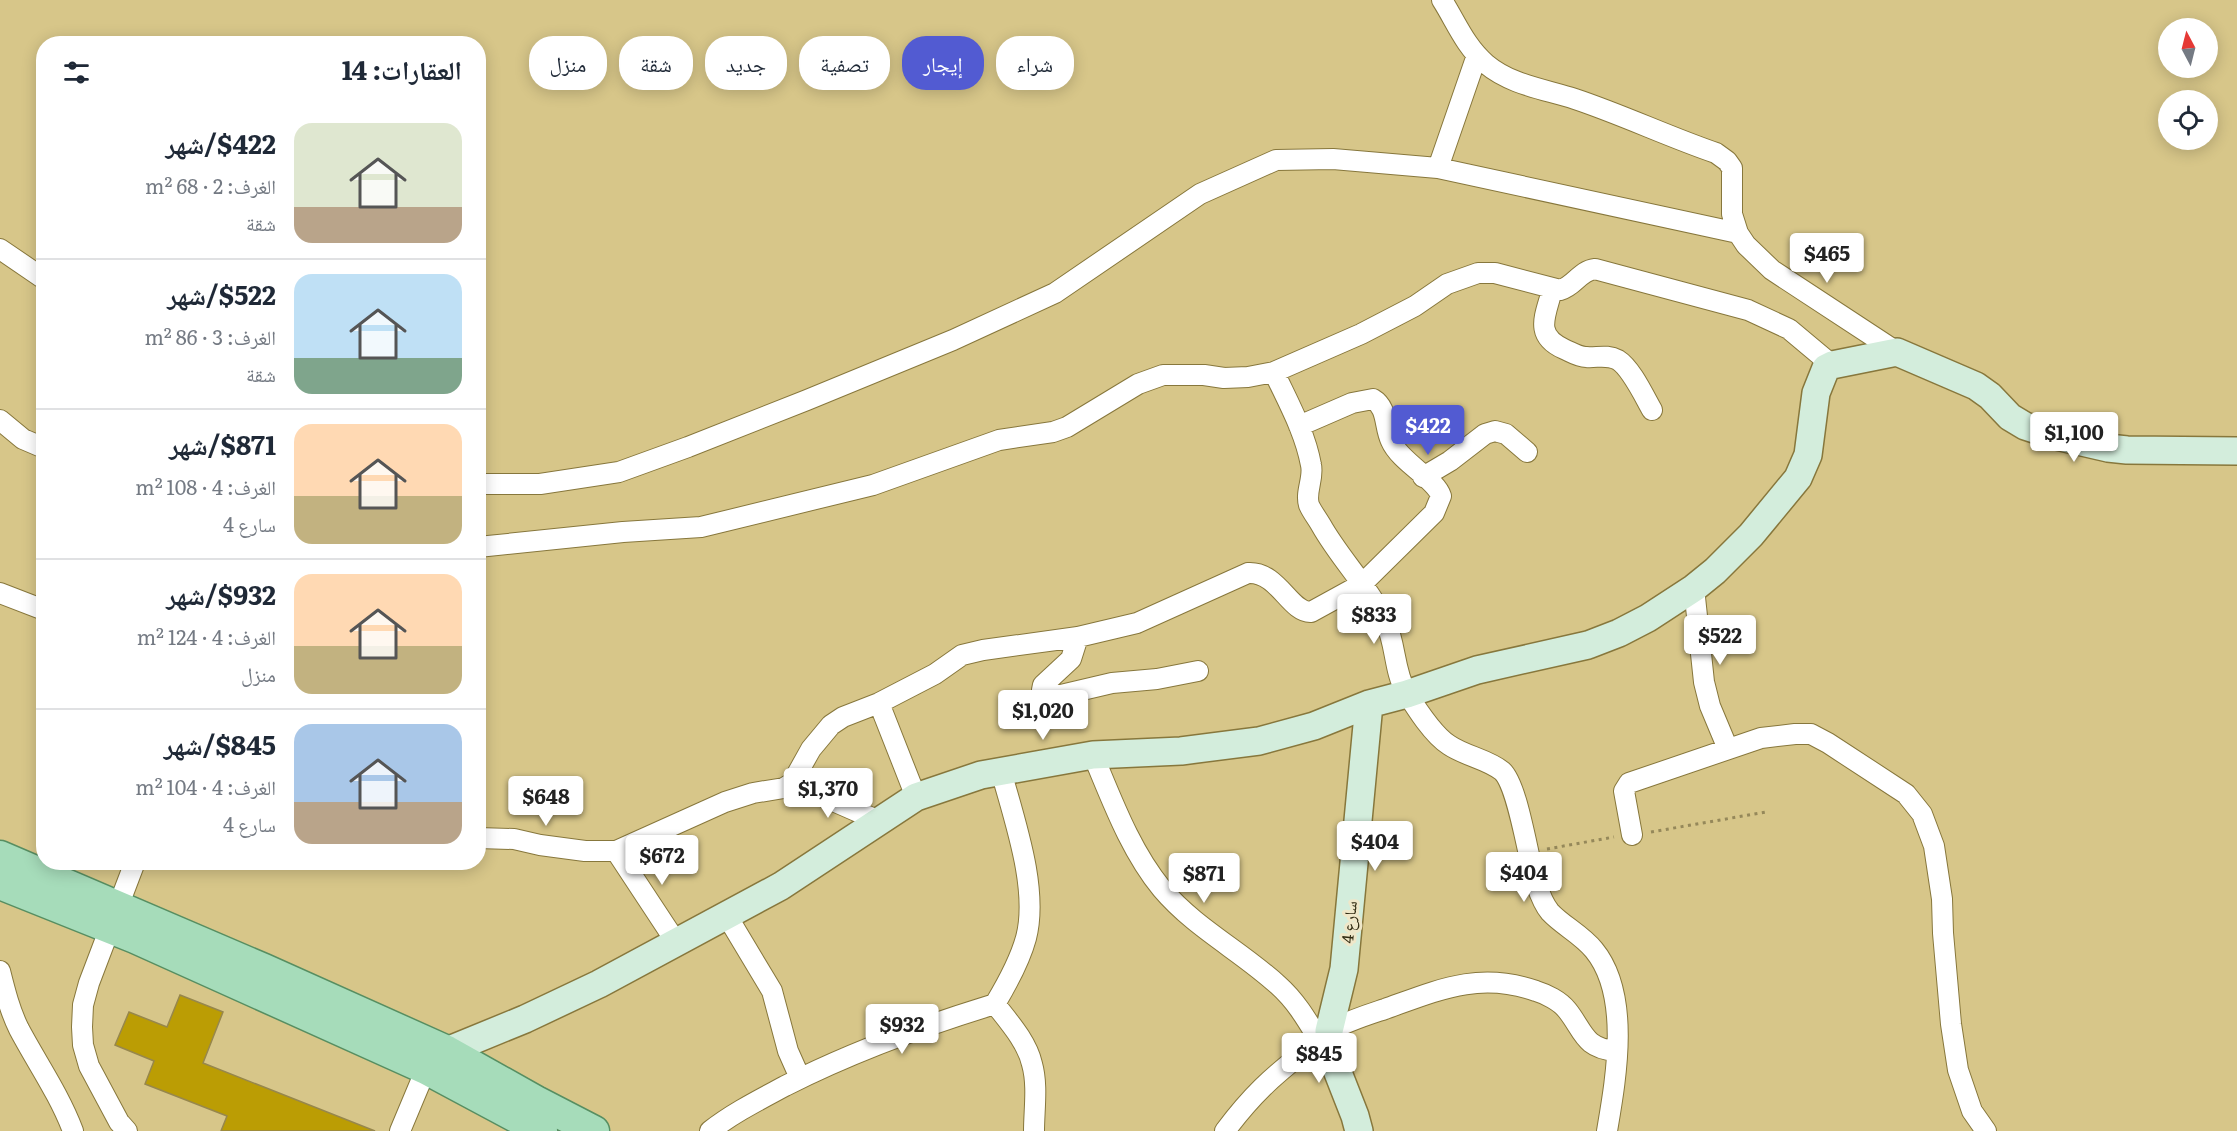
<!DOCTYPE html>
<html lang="ar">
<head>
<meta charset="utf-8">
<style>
	:root { --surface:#fff; --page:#f6f6f7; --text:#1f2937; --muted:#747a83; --line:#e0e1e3; --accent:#525bd2 }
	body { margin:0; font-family:Literata,"Noto Naskh Arabic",serif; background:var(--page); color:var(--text); direction:rtl; height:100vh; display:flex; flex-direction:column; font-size:22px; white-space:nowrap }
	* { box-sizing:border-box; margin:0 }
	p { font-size:20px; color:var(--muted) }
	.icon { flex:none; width:33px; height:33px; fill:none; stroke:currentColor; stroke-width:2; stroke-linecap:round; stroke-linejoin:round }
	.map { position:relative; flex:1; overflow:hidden; direction:ltr }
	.drawer { position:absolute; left:36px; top:36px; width:450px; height:834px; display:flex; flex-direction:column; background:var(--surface); border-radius:24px; box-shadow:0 3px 15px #0003; direction:rtl }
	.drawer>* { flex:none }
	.top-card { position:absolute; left:504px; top:36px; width:570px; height:54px; direction:rtl; display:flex; gap:12px }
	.needle { width:39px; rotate:353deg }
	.buttons { position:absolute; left:2158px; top:18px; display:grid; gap:12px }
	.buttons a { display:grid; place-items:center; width:60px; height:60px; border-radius:50%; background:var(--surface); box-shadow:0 3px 15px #0003; font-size:30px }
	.price { position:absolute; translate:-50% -51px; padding:0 14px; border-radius:6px; background:#fff; color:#222; font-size:20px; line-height:39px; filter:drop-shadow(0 2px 3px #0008) }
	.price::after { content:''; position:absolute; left:50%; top:36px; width:18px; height:14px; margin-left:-9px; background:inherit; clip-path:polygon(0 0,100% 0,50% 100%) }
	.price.current { background:var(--accent); color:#fff }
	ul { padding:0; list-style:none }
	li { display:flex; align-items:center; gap:18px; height:150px; padding:0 24px }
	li+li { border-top:2px solid var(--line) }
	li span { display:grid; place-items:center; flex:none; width:168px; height:120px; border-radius:18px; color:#555 }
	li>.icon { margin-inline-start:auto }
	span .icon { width:72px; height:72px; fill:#fffc; stroke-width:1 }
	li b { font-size:26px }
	h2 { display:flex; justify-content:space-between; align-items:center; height:72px; padding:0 24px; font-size:26px }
	.pill { padding:0 21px; border-radius:24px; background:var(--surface); box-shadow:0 3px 15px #0003; font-size:21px; line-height:54px }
	.pill.current { background:var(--accent); color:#fff }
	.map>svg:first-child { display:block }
</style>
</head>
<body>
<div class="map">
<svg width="2237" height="1131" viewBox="0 0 2237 1131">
	<rect width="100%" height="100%" fill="#d7c689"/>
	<path fill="#bb9d04" stroke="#97874c" stroke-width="1.5" d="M180,995L223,1012L203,1063L375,1131H221L227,1116L145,1084L154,1061L115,1045L129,1012L167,1027Z"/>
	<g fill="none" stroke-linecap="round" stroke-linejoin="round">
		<defs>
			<path id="minor" d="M1442,0C1456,22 1465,46 1486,64C1511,85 1544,89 1575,99C1623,115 1669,137 1716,153L1727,161L1732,168V214L1738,233L1746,245L1772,270L1897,352
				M1438,168L1477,55
				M0,249L44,279
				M1552,290C1546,315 1533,335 1564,349C1571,352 1578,357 1586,357C1597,358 1607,354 1618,360C1631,368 1644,396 1652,410
				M1274,372C1288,402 1305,432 1311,465C1314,478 1305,492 1309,505C1312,512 1317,518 1321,525C1340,559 1369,587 1386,623C1396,645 1394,671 1406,692C1416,708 1433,735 1449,745C1465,756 1487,759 1502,771C1518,785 1528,859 1536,883C1539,892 1544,905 1550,912C1563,926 1581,934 1594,950C1631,995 1616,1078 1607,1131
				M0,420L23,439L44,448
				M1423,477L1450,461L1485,434L1495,431L1506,434L1527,452
				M478,484H540L619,472L688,447L807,400L953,340L1055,293L1200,194L1276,160L1333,159L1438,168L1738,233
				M478,547L623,532L701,527L873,485L999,440L1053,432L1067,427L1138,384L1163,375H1204L1224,378L1248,377L1274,372L1361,334L1415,306L1447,284L1478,273H1495L1560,290C1575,286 1579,271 1595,269L1748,310L1789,329L1832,365
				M1694,588L1704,682L1710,706L1728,749
				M0,593L44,610
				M1078,637L1071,659L1043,685L1042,690L1045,695H1061L1112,683L1157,679L1198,671
				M879,703L916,797
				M1093,755C1112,800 1130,850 1162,889C1195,928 1241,951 1278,985C1296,1001 1307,1020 1319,1040
				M792,783L879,821
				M1632,835L1624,791L1629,783L1761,738L1795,734H1811L1828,743L1906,794L1922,814L1934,846L1942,899L1943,933L1951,1024L1958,1070L1972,1111L1986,1131
				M478,838L514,839L540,845L585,851H616L725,802L753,793L784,788L792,783L811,749L831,725L843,717L879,703L935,674L962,655L983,650L1078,637L1137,623L1248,573C1278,571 1290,613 1311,612L1362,584L1434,513L1441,496C1436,479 1400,462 1391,441C1384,427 1388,408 1373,399L1352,403L1299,426
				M616,851L676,942
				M727,916L772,991L788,1051L800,1078
				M0,971C5,991 10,1011 19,1029C37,1063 59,1094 73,1131
				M995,1004C1007,984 1020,960 1026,938C1039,889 1014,819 1001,771
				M127,1131L119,1122L89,1066L83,1045L82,1027L83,1005L89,983L135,862
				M400,1131L426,1069
				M710,1131C733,1113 759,1100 785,1086C852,1052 923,1026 995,1004C1009,1022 1027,1042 1032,1064C1038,1085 1034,1110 1034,1131
				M1225,1131C1252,1095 1271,1078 1305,1051C1314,1045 1321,1036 1330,1031C1347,1021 1367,1015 1385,1009C1438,990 1479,971 1536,991C1546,994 1560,1001 1567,1010C1584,1031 1583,1048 1616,1051"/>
			<path id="secondary" d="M434,1062L447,1051L525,1019L599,984L781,886L916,797L981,775L1093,755L1181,751L1259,741L1314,726L1369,704L1407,694L1477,670L1588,645L1619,633L1648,618L1694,588L1715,571L1751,535L1798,478L1808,455L1816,393L1826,368L1832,365L1897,352L1976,386L1990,396L2010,417L2025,426L2056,436L2108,448L2127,450L2237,451
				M1359,1131L1355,1116L1335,1065L1330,1047L1329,1031L1344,969L1369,704"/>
			<path id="primary" d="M0,856L264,969L447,1051L536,1101L594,1131
				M0,884L135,938L426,1069L542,1131"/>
		</defs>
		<use href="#minor" stroke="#87773c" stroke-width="22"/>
		<use href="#secondary" stroke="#87773c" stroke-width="30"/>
		<use href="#primary" stroke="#578e61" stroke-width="33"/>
		<path stroke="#95885a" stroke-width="3" stroke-dasharray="3 4.5" stroke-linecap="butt" d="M1651,832L1766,812
			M1547,849L1614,837"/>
		<use href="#minor" stroke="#fff" stroke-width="20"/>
		<use href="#secondary" stroke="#d3eddc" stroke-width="27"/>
		<use href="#primary" stroke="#a6dcba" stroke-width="30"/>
	</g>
	<g text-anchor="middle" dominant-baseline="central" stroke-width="6" stroke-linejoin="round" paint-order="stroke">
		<g font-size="16" fill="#312b12" stroke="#efe7c9">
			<text transform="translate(1348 922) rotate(-85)">سارع 4</text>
		</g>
	</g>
</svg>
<div class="buttons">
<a><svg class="needle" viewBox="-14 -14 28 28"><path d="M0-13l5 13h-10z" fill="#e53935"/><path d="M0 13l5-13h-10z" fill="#747a83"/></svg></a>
<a><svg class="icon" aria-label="locate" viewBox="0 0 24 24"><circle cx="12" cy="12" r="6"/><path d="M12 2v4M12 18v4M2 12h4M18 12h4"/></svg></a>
</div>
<b class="price" style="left:1827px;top:284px">$465</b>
<b class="price current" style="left:1428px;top:456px">$422</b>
<b class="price" style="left:2074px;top:463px">$1,100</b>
<b class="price" style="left:1374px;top:645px">$833</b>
<b class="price" style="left:1720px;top:666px">$522</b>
<b class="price" style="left:1043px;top:741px">$1,020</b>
<b class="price" style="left:828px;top:819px">$1,370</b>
<b class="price" style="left:546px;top:827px">$648</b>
<b class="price" style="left:1375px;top:872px">$404</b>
<b class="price" style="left:662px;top:886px">$672</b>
<b class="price" style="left:1524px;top:903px">$404</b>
<b class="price" style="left:1204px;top:904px">$871</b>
<b class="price" style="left:902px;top:1055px">$932</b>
<b class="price" style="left:1319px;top:1084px">$845</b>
<div class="top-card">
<a class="pill">شراء</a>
<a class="pill current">إيجار</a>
<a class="pill">تصفية</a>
<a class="pill">جديد</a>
<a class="pill">شقة</a>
<a class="pill">منزل</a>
</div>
<section class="drawer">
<h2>العقارات: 14<svg class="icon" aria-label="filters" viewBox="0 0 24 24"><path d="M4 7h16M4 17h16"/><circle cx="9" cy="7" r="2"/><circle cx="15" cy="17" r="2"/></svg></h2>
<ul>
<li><span style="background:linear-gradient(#dfe7d0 70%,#b9a48a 0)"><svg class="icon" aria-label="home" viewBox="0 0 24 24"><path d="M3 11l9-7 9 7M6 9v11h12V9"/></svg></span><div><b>$422/شهر</b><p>الغرف: 2 · 68 m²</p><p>شقة</p></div></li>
<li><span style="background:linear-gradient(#bfe0f5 70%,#7fa58c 0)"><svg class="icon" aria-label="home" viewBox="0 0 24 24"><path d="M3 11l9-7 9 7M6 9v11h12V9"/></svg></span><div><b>$522/شهر</b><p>الغرف: 3 · 86 m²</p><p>شقة</p></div></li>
<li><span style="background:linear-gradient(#ffd9b3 60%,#c2b280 0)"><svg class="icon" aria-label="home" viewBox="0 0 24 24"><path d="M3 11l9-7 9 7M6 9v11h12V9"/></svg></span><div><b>$871/شهر</b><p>الغرف: 4 · 108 m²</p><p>سارع 4</p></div></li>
<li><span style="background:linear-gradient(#ffd9b3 60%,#c2b280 0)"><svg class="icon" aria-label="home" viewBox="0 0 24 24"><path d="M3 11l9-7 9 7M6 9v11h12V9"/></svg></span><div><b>$932/شهر</b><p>الغرف: 4 · 124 m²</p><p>منزل</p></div></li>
<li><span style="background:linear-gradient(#a9c7e8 65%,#b9a48a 0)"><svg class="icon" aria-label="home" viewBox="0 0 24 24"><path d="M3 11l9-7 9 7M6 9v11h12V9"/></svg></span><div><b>$845/شهر</b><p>الغرف: 4 · 104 m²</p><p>سارع 4</p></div></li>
</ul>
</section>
</div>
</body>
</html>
